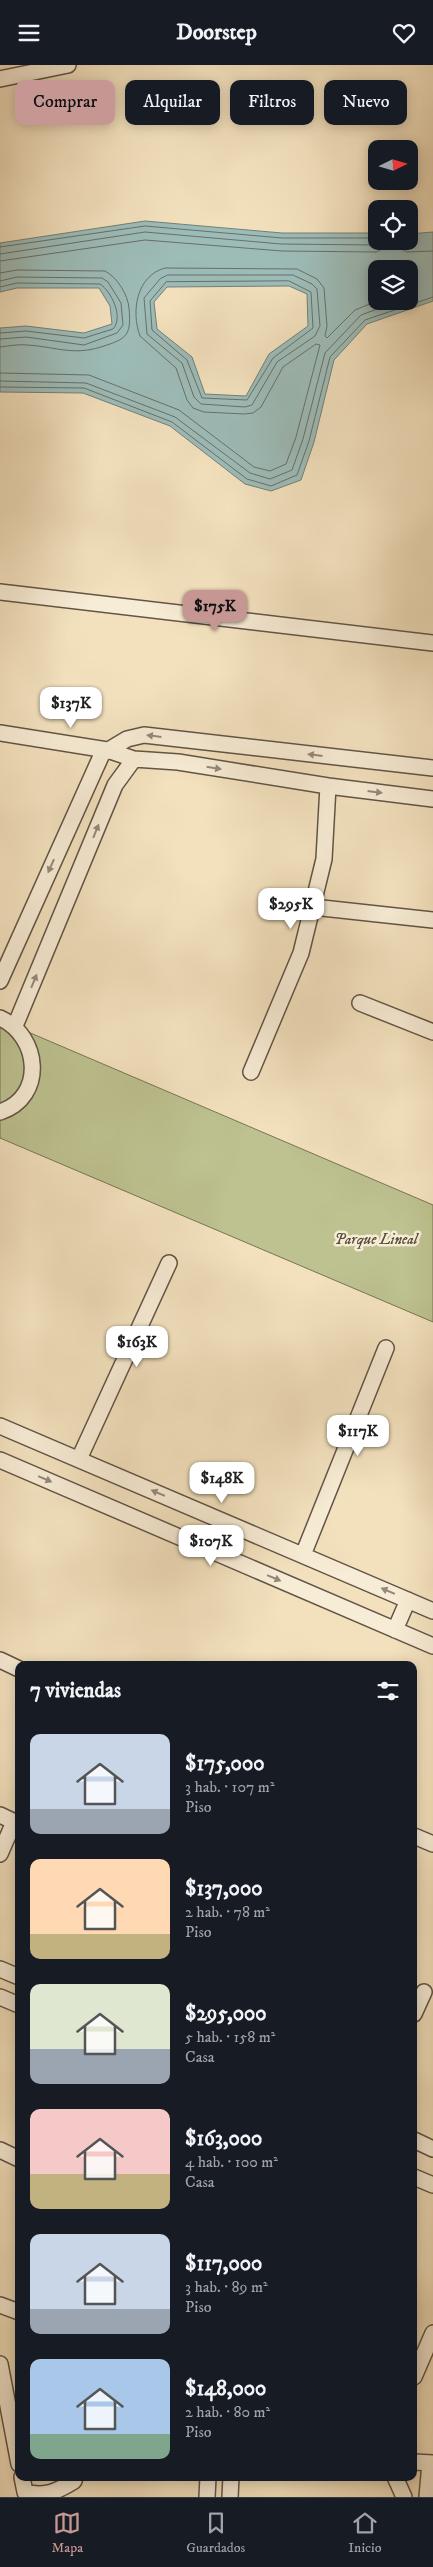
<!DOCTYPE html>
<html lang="es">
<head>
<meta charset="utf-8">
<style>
	:root { --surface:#171b24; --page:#242831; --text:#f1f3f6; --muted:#9ea1a6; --line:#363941; --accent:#c59692 }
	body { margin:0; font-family:"IM FELL DW Pica",serif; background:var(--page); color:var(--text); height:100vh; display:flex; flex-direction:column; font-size:19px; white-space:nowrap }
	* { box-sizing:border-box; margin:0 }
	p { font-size:16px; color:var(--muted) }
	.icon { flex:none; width:28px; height:28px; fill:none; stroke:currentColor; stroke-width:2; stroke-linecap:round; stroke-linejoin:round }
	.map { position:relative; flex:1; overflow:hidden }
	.panel { position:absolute; left:15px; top:1596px; width:402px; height:820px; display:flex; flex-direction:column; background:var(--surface); border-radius:10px; box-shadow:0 2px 12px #0003 }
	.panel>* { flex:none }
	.hud { position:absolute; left:15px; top:15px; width:404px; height:45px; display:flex; gap:10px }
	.needle { width:32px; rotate:85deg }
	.buttons { position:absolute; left:368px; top:75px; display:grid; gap:10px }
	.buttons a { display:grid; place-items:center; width:50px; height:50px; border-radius:10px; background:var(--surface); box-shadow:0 2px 12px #0003; font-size:25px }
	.price { position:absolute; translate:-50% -42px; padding:0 11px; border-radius:10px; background:#fff; color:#222; font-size:16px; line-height:32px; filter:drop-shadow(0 1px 2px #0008) }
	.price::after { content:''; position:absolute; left:50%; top:30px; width:15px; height:11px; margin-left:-8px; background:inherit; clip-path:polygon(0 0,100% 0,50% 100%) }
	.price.active { background:var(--accent); color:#111 }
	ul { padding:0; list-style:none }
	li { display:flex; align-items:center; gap:15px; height:125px; padding:0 15px }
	li span { display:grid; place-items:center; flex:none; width:140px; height:100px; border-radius:10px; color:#555 }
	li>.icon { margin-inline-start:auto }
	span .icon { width:60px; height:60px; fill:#fffc; stroke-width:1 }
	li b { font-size:21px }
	h2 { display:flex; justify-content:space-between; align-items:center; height:60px; padding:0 15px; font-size:21px }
	.chip { padding:0 18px; border-radius:10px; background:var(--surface); box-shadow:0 2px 12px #0003; font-size:18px; line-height:45px }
	.chip.active { background:var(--accent); color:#111 }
	header { display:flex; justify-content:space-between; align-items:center; height:65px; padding:0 15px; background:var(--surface); font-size:22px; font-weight:800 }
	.tab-bar { display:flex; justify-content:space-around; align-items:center; height:70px; border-top:1px solid var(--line); background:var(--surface); font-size:14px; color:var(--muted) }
	.tab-bar a { display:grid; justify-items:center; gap:2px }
	.tab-bar .active { color:var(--accent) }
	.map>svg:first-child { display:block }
</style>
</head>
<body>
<header><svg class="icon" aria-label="menu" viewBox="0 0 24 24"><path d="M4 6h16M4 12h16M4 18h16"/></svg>Doorstep<svg class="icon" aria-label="heart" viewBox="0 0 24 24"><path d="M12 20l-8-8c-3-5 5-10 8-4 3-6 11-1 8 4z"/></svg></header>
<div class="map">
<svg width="433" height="2432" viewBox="0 0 433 2432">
	<rect width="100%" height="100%" fill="#f3e1be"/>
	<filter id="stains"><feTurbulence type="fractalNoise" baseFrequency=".004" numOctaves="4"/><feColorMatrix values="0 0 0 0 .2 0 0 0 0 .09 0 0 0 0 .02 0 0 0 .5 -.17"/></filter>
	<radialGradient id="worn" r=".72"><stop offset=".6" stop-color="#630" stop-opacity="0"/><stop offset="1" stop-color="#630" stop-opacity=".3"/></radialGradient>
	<path fill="#bdc290" stroke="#777457" d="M0,955L433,1140V1257L0,1073Z"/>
	<path fill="#9dbcb8" stroke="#72807a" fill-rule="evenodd" d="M145,156L282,168H376V176H409V169L433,167V236L367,259L334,295L314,377L301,415L271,426L245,419L170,361L83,328L0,327V263L26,261L84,268L112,259L110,241L99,223H17L0,227V178ZM376,204H409V236H376ZM289,221L307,229L308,261L269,289L246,331L205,329L192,292L157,264L154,237L167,222Z"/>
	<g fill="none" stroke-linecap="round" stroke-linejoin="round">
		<path stroke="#67706b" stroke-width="1" d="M0,182L145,161L282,173H376
			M0,189L145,167L281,179L375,180L384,176
			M0,196L145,175L282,186L376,187L392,179L407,187L433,186
			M0,208L17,205L105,206C117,212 128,230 129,243C131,267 129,273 107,280C74,292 59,282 27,280C18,279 9,281 0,282
			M168,210H293L312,219L317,224L320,261L315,271L277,297L252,340L245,342L201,339L194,332L182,298L147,269L144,233L160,214Z
			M0,216L17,212L102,213L108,217L121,238L123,260L117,268L84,280L26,272L0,274
			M289,216L311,227L313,263L273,293L247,335L202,333L187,295L152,265L150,236L166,217Z
			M0,222L17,218L100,219C111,226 124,252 113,264L84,273L26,266L0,268
			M0,308L89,310L179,345L254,402L270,406L286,399L296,372L320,280L316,279L283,302L261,342L253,348L244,349L204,347L193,343L187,335L176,303L140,271C131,247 136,211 165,203L297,204L317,214L324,223L327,261L325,271L327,273L355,245L377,236
			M0,316L86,318L175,352L250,408L270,414L292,405L303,374L325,288L361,250L399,236
			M0,322L84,323L172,357L247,414L271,421L297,410L309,376L330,292L365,255L433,232"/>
		<defs>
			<path id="minor" d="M0,14L68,0
				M0,527L433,578
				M0,668L107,685L134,694
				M313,842L433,855
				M0,916L102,689L127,674L144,670L433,703
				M360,938L433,967
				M0,953C40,971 46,1032 0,1047
				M15,961L115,720L134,694L178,697L328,721L433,734
				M251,1007L301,888L324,794L328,721
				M0,1361L433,1546
				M79,1394L169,1198
				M0,1395L433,1581
				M303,1490L386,1283
				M395,1565L408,1535
				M0,1595L19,1604
				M0,1750L19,1759
				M414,1771L433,1779
				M0,1789L14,1757
				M0,1904L19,1912
				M0,1932L19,1940
				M414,1949L424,1927
				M414,2075L433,2084
				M0,2085L19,2094
				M414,2112L433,2120
				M0,2240L19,2247
				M0,2299L19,2399
				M414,2312L433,2268
				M414,2397L433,2398
				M22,2412L25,2427C46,2432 56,2427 74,2416L75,2412
				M395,2412L404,2432
				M207,2432L208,2412
				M230,2432L231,2412
				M427,2432L430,2398"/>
		</defs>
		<use href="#minor" stroke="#625446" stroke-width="18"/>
		<use href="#minor" stroke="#f7ecd5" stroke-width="15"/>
	</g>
	<defs><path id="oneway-solid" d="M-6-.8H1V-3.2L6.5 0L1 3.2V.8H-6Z" transform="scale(1.25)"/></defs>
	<g fill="#94887a">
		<use href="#oneway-solid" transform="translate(154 671) rotate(-173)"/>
		<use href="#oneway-solid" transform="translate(315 690) rotate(-173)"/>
		<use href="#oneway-solid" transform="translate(214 703) rotate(9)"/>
		<use href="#oneway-solid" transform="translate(375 727) rotate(7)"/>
		<use href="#oneway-solid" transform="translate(96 766) rotate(-68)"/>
		<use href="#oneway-solid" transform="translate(51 801) rotate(114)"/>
		<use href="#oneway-solid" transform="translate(34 916) rotate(-68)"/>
		<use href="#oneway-solid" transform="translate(45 1414) rotate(23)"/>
		<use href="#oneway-solid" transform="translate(158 1428) rotate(-157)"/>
		<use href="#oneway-solid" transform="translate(274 1513) rotate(23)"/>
		<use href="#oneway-solid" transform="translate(388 1526) rotate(-157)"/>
	</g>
	<g text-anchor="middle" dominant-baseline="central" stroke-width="5" stroke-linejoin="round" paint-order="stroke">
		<g font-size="15" font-style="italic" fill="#544c3a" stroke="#f7ecd5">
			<text x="376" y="1174">Parque Lineal</text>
		</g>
	</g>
	<rect width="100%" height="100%" filter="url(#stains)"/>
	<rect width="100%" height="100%" fill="url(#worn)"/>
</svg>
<div class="buttons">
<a><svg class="needle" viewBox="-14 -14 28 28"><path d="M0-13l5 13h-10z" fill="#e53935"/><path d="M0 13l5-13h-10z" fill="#9ea1a6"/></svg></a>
<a><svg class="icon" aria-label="locate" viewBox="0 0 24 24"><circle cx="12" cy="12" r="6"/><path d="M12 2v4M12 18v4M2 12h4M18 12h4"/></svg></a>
<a><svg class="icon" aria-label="layers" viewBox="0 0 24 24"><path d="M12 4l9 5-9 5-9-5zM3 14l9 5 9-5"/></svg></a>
</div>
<b class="price active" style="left:215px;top:567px">$175K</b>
<b class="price" style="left:71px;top:664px">$137K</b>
<b class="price" style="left:291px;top:865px">$295K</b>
<b class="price" style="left:137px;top:1303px">$163K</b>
<b class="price" style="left:358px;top:1392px">$117K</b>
<b class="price" style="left:222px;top:1439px">$148K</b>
<b class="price" style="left:211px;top:1502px">$107K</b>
<div class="hud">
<a class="chip active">Comprar</a>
<a class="chip">Alquilar</a>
<a class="chip">Filtros</a>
<a class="chip">Nuevo</a>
</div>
<section class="panel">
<h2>7 viviendas<svg class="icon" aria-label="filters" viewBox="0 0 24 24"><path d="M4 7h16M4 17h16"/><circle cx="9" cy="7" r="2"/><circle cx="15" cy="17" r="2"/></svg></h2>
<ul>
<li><span style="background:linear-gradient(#c9d6e8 75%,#9aa5b1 0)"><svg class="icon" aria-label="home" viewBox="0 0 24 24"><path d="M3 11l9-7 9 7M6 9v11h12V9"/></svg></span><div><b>$175,000</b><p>3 hab. · 107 m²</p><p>Piso</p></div></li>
<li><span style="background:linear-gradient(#ffd9b3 75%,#c2b280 0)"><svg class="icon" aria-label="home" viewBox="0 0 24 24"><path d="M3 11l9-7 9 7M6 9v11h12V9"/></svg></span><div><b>$137,000</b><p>2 hab. · 78 m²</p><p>Piso</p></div></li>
<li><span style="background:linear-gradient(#dfe7d0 65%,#9aa5b1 0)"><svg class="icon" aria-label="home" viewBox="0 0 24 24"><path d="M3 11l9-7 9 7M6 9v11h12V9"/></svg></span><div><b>$295,000</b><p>5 hab. · 158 m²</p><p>Casa</p></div></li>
<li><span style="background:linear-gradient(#f6c9c9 65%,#c2b280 0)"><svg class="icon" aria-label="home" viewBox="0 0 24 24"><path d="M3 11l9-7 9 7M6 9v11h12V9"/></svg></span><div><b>$163,000</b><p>4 hab. · 100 m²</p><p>Casa</p></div></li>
<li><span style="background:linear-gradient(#c9d6e8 75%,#9aa5b1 0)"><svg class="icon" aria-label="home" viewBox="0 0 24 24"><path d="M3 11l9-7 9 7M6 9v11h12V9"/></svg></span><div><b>$117,000</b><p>3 hab. · 89 m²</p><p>Piso</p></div></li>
<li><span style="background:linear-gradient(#a9c7e8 75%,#7fa58c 0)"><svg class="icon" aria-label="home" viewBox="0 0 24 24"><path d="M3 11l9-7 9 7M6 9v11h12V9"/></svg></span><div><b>$148,000</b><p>2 hab. · 80 m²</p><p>Piso</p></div></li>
</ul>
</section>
</div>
<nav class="tab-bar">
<a class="active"><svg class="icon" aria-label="map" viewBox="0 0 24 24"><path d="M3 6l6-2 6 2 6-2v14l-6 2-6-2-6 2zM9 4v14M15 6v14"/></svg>Mapa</a>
<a><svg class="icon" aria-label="saved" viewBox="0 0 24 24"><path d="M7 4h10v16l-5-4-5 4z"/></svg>Guardados</a>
<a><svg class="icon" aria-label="home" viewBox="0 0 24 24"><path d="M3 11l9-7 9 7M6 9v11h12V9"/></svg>Inicio</a>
</nav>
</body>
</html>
